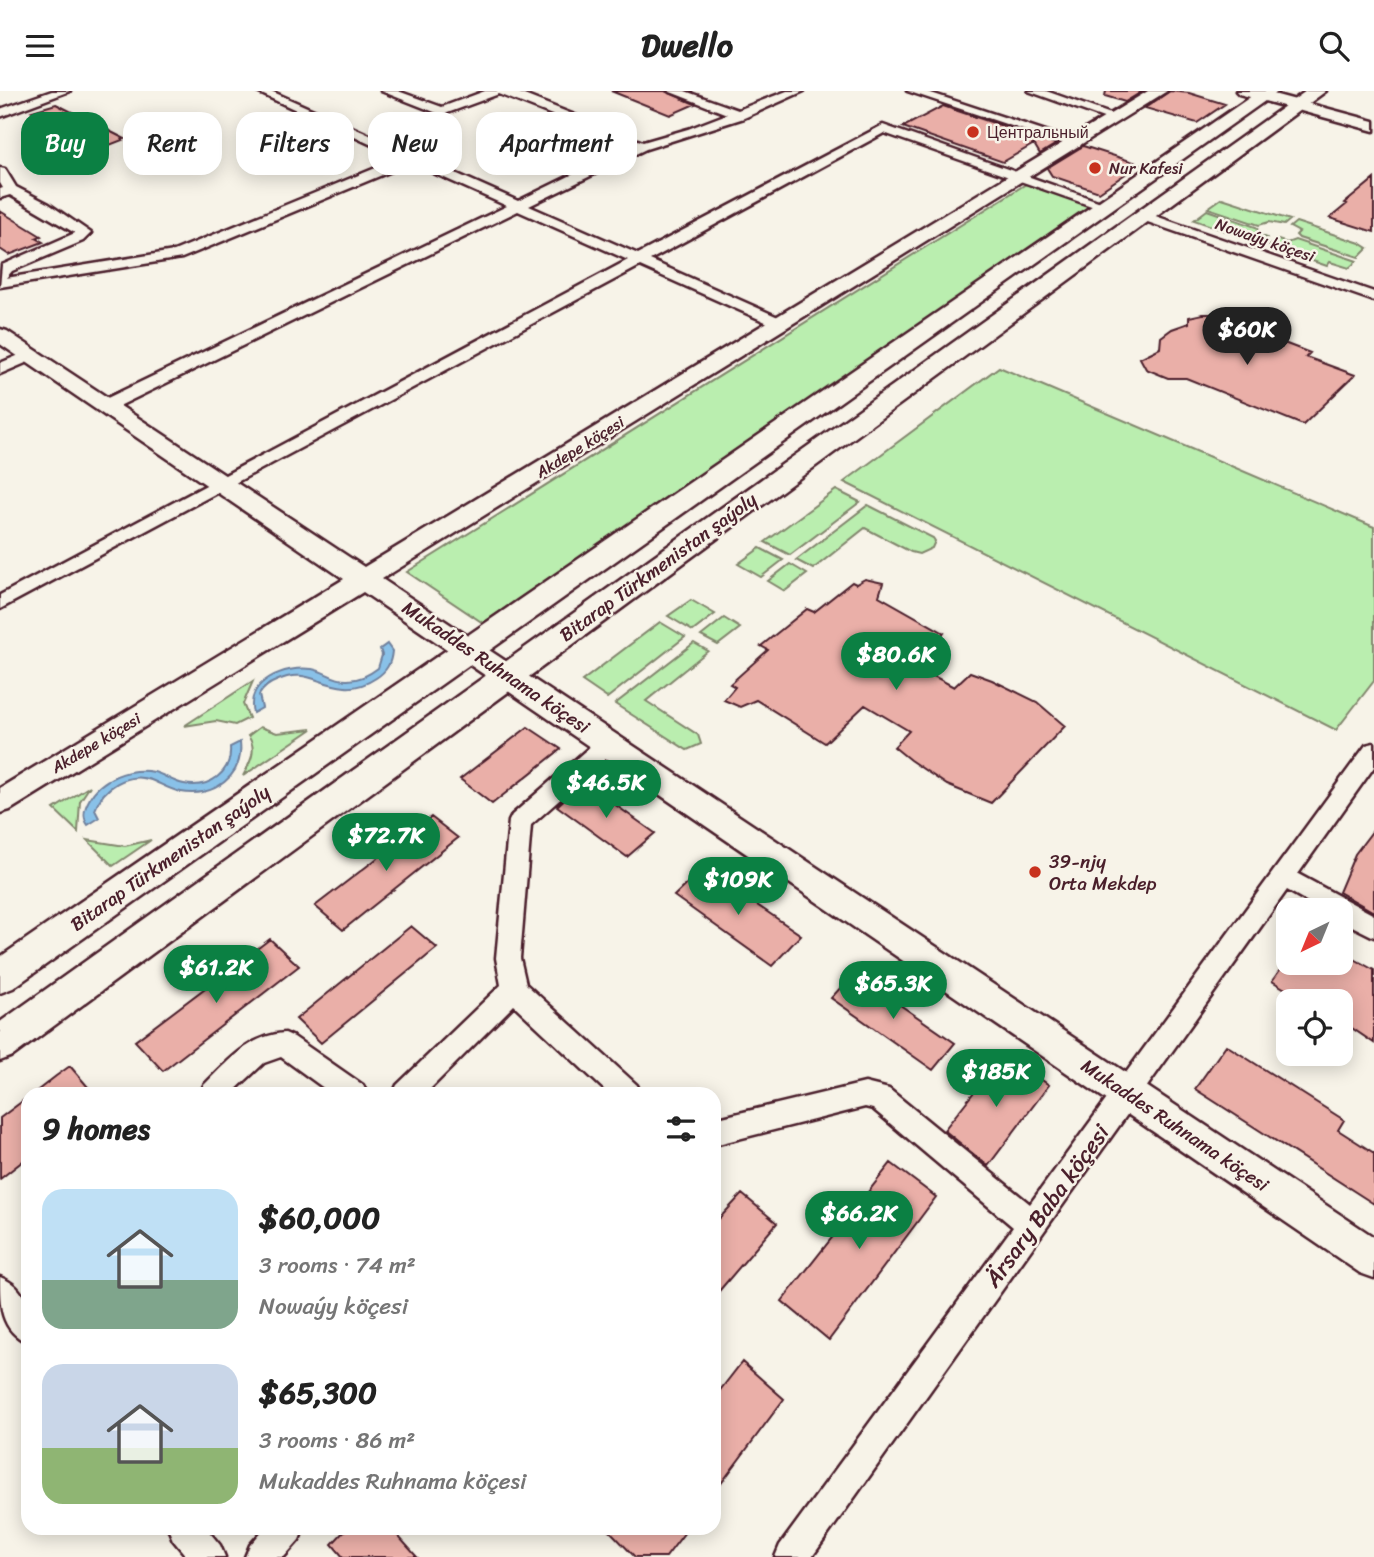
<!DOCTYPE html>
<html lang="en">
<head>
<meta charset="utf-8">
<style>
	:root { --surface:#fff; --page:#f2f2f2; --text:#222; --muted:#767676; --accent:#0b8043 }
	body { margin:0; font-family:Sriracha,sans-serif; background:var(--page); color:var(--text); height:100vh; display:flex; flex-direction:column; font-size:26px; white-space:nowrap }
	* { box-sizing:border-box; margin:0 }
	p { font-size:23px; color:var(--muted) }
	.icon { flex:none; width:38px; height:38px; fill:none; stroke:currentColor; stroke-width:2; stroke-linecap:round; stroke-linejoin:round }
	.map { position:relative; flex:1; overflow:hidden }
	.panel { position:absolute; left:21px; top:996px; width:700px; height:448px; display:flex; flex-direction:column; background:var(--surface); border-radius:21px; box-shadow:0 4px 18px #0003 }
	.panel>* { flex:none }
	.banner { position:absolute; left:21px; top:21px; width:700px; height:63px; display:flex; gap:14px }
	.needle { width:46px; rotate:223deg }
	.buttons { position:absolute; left:1276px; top:807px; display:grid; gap:14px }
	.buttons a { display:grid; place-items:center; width:77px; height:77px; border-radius:14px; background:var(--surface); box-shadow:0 4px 18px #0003; font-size:35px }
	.price { position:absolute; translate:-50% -60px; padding:0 16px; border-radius:24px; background:var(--accent); color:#fff; font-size:23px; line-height:46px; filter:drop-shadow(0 2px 4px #0008) }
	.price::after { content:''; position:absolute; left:50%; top:42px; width:21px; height:16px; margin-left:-10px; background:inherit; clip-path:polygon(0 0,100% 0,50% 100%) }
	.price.current { background:#222; color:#fff }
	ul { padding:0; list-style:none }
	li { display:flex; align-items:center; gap:21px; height:175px; padding:0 21px }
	li span { display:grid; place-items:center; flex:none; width:196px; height:140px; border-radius:21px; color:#555 }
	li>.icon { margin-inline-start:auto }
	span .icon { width:84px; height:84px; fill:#fffc; stroke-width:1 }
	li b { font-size:30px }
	h2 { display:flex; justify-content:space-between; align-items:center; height:84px; padding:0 21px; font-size:30px }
	.pill { padding:0 24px; border-radius:21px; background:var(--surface); box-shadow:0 4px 18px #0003; font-size:24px; line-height:63px }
	.pill.current { background:var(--accent); color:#fff }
	header { display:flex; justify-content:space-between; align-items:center; height:91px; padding:0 21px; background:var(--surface); font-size:32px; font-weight:700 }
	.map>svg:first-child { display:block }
</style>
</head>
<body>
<header><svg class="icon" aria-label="menu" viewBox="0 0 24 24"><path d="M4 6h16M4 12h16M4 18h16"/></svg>Dwello<svg class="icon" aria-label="search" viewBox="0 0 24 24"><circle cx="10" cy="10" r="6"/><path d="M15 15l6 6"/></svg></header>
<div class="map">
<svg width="1374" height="1466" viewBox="0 0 1374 1466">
	<rect width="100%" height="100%" fill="#f7f3e8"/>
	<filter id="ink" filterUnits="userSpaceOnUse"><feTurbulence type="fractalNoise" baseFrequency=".0143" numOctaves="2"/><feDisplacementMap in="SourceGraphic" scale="14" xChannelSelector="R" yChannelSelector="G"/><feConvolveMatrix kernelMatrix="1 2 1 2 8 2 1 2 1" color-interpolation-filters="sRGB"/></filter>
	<g filter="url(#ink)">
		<path fill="#baeeaf" stroke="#82866d" stroke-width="2" d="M1026,93L1093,116L483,532L407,481Z
			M1222,107L1290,129L1284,134L1269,131L1259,134L1208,117Z
			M1207,119L1256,136L1258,139L1256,142L1267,147L1261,152L1194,129Z
			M1296,131L1360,152L1368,157L1359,166L1299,147L1296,144L1299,141L1290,136Z
			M1278,149L1287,152L1295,149L1357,170L1349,177L1330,171L1327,175L1269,155Z
			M999,276L1374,436V590L1336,639L844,391Z
			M836,399L860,411L790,464L765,451Z
			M868,414L933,447L935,450L932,457L919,463L911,461L865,437L813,478L796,469Z
			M760,457L783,469L761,486L738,473Z
			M790,473L807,483L785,500L768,490Z
			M691,509L715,523L693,540L668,525Z
			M724,527L740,537L718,554L701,545Z
			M660,531L685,546L607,607L582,590Z
			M694,552L708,560L646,610L698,644L701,653L687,659L615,613Z
			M253,590L243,613L249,627L235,634L216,630L184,635Z
			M260,636L277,642L312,638L243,685C250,672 258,658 248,645Z
			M90,695L80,710L78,741L54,718Z
			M87,749L125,755L151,749L113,775Z"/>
		<path fill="#89c1e8" stroke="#70809c" stroke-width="2" d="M387,553L392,560C391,572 387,580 376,587C367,593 356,597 345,596C317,594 306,576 276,590C268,593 263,597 259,604L262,617L253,622C245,590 285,574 312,578C325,580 334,590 348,589C359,589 369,584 378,577L382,564L380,558Z
			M240,651C244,685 214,707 181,701C170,699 161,693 151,689C128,680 102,697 95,719L99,727L88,734C82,726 84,718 89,709C100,687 130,676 154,681C165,684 173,691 184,693C210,698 232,681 230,656Z"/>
		<path fill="#eaafa8" stroke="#4a1f2b" stroke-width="2" d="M611,0H665L695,13L670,24Z
			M1106,0H1143L1125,11L1105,5Z
			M1170,0L1189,2L1225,13L1197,32L1145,17Z
			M56,13L125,48L102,57L32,20Z
			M943,15L1056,53L1040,63L1034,53L1003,71L903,36Z
			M1083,55L1140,73L1099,101L1052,85L1047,77Z
			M1374,88V141L1330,127L1347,113L1345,112Z
			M0,120L41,145L36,147L43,151L9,164L0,158Z
			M1203,223H1217L1242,236L1310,262L1306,266L1355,284L1303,334L1186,287H1168L1146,278L1140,267L1160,257L1161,246L1172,238L1189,232V226Z
			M865,488L883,492L879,505L944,542L911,573L954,596L970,581L992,589L1037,611L1065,635L991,712L947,694L910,669L894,656L909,640L865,614L825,652L756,609L740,616L724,609L735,596L730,593L768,559L761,555L807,518L814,521L852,491L856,493Z
			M528,636L561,658L492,713L460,688Z
			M583,691L655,742L627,766L557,715Z
			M431,726L458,747L343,839L315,815Z
			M1374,738V821L1339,801L1355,763Z
			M703,777L801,844L772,875L674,805Z
			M411,835L437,857L321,952L296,928Z
			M270,848L299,875L163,980L135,950Z
			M1340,860L1374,879V952L1340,929V910H1305L1272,890L1285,872H1340Z
			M854,882L955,952L933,979L831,907Z
			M1226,954L1344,1029L1338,1039L1374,1062V1113L1195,998Z
			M1004,963L1049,994L988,1075L944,1039Z
			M70,975L94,1003H33L56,985Z
			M28,1006V1066L0,1088V1027Z
			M891,1072L936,1106L829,1249L782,1210Z
			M742,1103L777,1132L714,1206V1133Z
			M742,1271L784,1308L714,1402V1307Z
			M347,1437H391L417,1466H343L332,1453Z
			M607,1437H688L666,1466H635Z"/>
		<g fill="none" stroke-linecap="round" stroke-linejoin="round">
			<defs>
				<path id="minor" d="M52,0H70L0,26V18Z
					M255,0H271L518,110L631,55L499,3L442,24L381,0H398L442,16L485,0H514L643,51L688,38L727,23L668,0H685L738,19L787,0H804L744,27L646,58L529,115L638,163L883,34L1112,115L1110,118H1100L884,42L650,169L787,230L790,233L787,236H777L640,175L0,518V504L628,169L518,120L111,319H99L97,315L99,311L507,115L411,72L182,167L0,196L2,174L75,142L10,104L0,107V98L3,97L0,92V77L5,78L16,96L49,113L91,142L83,150L12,180L6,187L174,160L400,67Z
					M907,0H925L1082,52L1080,55H1072Z
					M1028,0H1046L1122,27L1112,30Z
					M1144,121L1374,201V210L1139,128L1137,125Z
					M29,260L35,262L37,265L35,268L0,283V272Z
					M609,644L617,646L620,652L617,658L531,734L520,867L526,893L637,994L641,1003H609L514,914L425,1003H393L397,994L501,894L496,867L509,730L512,724L601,646Z
					M1374,652V676L1298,783L1374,824V846L1340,829V819H1322L1287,799L812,1466H775L780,1454L1013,1136L873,1018L865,1016L714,1054V1028L865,992L889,998L1030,1113L1366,654Z
					M285,942L294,946L363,994L367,1003H332L281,966L264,972L231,1003H200L204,994C227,971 250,944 285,942Z
					M0,1186C32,1199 28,1223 28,1252C0,1239 0,1215 0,1186Z
					M168,1437H206L220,1454L225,1466H187L173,1449Z
					M265,1437H304L299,1449L284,1466H245L250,1454Z"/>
				<path id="tertiary" d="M1148,0H1167L382,488L1374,1146V1187L1360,1182L363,501L10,719L0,722V697L344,488L0,253V238L7,240L364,476Z
					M1236,0H1262L1374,30V40L1239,3Z"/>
				<path id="secondary" d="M1259,0H1279L13,897L0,902V866Z
					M1306,0H1326L13,965L0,970V931Z"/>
			</defs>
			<use href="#minor" stroke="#4a1f2b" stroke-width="5"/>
			<use href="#tertiary" stroke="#4a1f2b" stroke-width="5"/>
			<use href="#secondary" stroke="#4a1f2b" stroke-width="5"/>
			<use href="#minor" fill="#f7f3e8" fill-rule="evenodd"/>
			<use href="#tertiary" fill="#f7f3e8" fill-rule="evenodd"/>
			<use href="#secondary" fill="#f7f3e8" fill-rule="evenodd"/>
		</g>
	</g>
	<g fill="#c8321e" stroke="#f7f3e8" stroke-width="2.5">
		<circle cx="973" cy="41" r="7"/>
		<circle cx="1095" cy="77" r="7"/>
		<circle cx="1035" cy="781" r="7"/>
	</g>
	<g text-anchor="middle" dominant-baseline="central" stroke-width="5" stroke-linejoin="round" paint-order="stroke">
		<g font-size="16" fill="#4a1f2b" stroke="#f7f3e8" text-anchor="start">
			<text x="987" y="41">Центральный</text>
			<text x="1109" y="77">Nur Kafesi</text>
		</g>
		<g font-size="16" fill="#4a1f2b" stroke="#f7f3e8">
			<text transform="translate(1265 149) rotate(19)">Nowaýy köçesi</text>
			<text transform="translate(580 356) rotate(-32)">Akdepe köçesi</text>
			<text transform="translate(96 652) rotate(-31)">Akdepe köçesi</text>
		</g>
		<g font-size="19" fill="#4a1f2b" stroke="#f7f3e8">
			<text transform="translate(658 476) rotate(-36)">Bitarap Türkmenistan şaýoly</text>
			<text transform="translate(496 576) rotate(34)">Mukaddes Ruhnama köçesi</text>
			<text transform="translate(170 767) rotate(-35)">Bitarap Türkmenistan şaýoly</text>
			<text transform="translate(1175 1034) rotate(34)">Mukaddes Ruhnama köçesi</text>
		</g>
		<g font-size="19" fill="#4a1f2b" stroke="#f7f3e8" text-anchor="start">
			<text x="1049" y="770">39-njy<tspan x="1049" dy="22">Orta Mekdep</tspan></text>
		</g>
		<g font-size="23" fill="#4a1f2b" stroke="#f7f3e8">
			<text transform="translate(1047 1115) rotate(-54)">Ärsary Baba köçesi</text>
		</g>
	</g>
</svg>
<div class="buttons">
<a><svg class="needle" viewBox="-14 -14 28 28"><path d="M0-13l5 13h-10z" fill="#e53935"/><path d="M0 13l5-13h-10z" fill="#767676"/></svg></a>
<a><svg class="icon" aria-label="locate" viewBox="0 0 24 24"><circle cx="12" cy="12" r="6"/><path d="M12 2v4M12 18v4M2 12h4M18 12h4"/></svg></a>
</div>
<b class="price current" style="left:1247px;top:276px">$60K</b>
<b class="price" style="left:896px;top:601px">$80.6K</b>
<b class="price" style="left:606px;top:729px">$46.5K</b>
<b class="price" style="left:386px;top:782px">$72.7K</b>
<b class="price" style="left:738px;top:826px">$109K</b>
<b class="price" style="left:216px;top:914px">$61.2K</b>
<b class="price" style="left:893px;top:930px">$65.3K</b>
<b class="price" style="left:996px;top:1018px">$185K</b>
<b class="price" style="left:859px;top:1160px">$66.2K</b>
<div class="banner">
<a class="pill current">Buy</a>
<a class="pill">Rent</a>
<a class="pill">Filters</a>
<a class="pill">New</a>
<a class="pill">Apartment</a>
</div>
<section class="panel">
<h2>9 homes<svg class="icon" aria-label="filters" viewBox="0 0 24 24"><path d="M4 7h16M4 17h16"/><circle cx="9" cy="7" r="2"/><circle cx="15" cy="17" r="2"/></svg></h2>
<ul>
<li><span style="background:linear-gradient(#bfe0f5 65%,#7fa58c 0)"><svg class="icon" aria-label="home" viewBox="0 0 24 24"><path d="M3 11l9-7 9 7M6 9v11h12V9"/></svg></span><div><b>$60,000</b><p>3 rooms · 74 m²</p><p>Nowaýy köçesi</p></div></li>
<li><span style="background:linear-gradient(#c9d6e8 60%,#8fb573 0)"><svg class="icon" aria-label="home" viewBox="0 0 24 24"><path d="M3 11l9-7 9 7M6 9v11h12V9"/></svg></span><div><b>$65,300</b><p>3 rooms · 86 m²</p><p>Mukaddes Ruhnama köçesi</p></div></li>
</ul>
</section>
</div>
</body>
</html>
